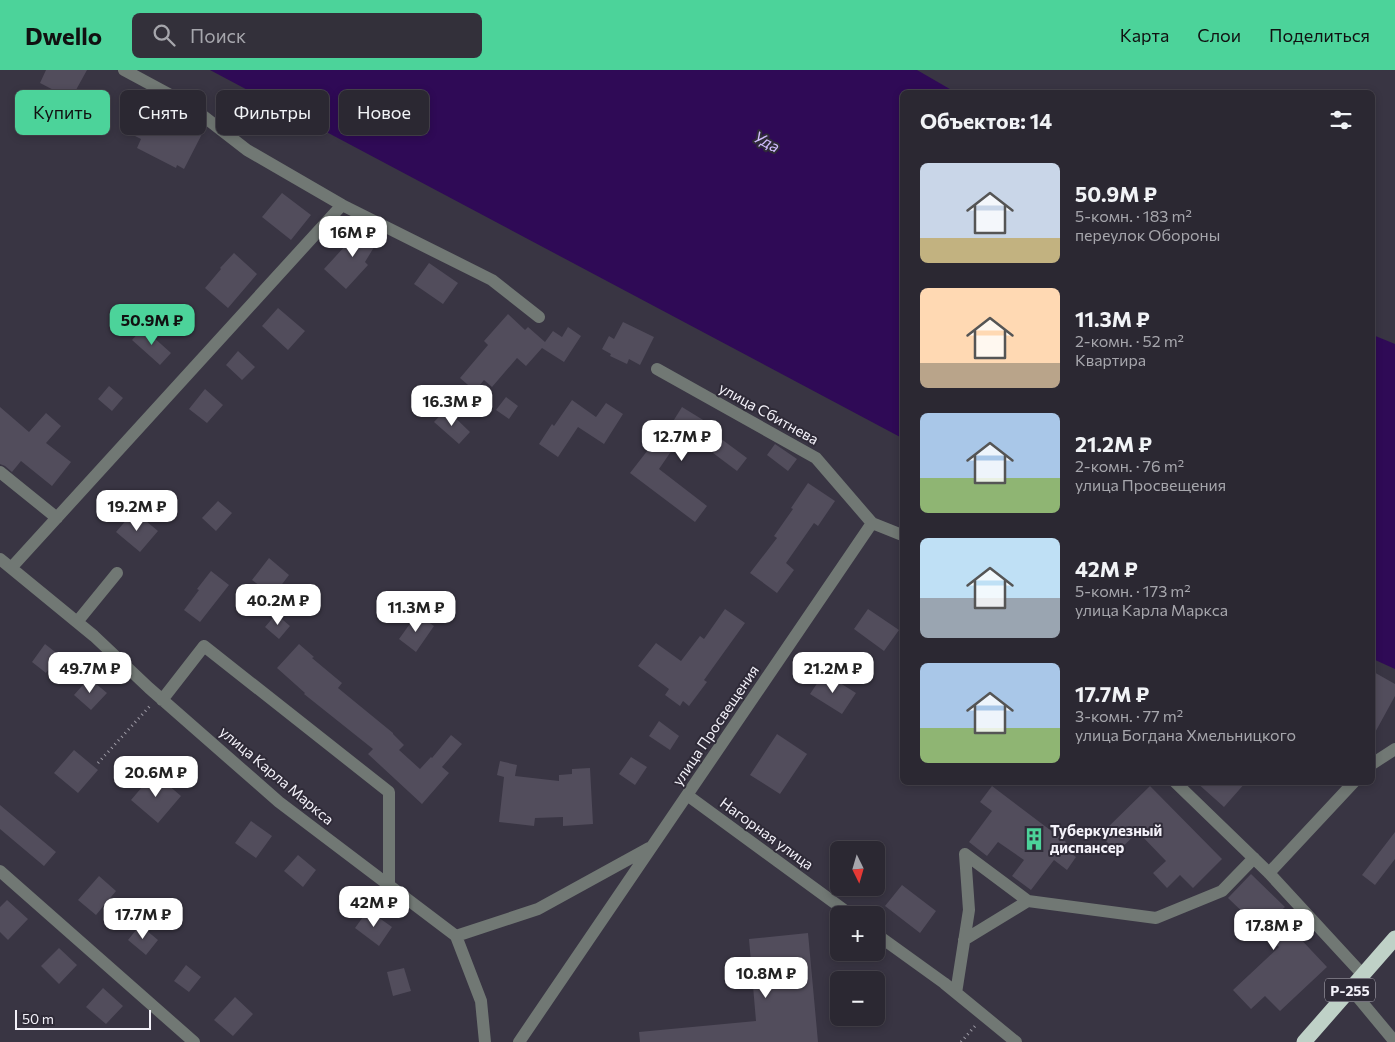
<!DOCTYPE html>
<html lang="ru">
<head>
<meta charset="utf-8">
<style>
	:root { --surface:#2b2832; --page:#33303a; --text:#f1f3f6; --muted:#a6a6ac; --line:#47444d; --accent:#4cd39a }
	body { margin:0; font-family:Commissioner,sans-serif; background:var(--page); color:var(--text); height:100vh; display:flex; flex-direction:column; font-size:19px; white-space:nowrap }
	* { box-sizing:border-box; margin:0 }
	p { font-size:16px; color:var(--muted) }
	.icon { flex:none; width:28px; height:28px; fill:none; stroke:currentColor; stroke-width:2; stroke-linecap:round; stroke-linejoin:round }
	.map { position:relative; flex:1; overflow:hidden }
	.sheet { position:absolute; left:900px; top:20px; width:475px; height:695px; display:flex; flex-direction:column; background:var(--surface); border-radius:8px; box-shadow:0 2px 8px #0003,0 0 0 1px var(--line) }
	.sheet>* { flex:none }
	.top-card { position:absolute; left:15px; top:20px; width:475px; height:45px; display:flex; gap:10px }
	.needle { width:32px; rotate:175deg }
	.buttons { position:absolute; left:830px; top:771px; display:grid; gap:10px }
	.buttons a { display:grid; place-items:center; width:55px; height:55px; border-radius:8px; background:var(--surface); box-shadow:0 2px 8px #0003,0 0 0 1px var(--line); font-size:25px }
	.scale { position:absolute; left:15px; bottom:12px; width:136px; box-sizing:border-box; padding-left:5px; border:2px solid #f3f1f9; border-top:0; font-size:14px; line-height:18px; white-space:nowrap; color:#f3f1f9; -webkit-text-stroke:4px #2f2b38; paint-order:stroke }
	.price { position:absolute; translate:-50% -42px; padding:0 11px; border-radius:10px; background:#fff; color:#222; font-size:16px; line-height:32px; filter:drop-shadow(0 1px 2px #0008) }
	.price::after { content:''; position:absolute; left:50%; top:30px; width:15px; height:11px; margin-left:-8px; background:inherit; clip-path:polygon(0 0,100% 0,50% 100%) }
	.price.on { background:var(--accent); color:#111 }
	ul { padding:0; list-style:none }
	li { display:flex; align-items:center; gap:15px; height:125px; padding:0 20px }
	li span { display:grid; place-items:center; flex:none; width:140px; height:100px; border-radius:8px; color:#555 }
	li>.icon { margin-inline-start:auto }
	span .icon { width:60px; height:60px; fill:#fffc; stroke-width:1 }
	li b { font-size:21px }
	h2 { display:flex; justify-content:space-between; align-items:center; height:60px; padding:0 20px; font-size:21px }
	.chip { padding:0 18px; border-radius:8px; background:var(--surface); box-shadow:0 2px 8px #0003,0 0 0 1px var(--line); font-size:18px; line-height:45px }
	.chip.on { background:var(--accent); color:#111 }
	header { display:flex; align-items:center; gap:30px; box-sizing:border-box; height:70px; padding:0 25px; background:var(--accent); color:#111 }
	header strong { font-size:24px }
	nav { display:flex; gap:28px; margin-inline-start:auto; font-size:18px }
	.search { width:350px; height:45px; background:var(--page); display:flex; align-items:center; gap:12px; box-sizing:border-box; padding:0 18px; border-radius:8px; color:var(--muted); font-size:19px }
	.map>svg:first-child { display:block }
</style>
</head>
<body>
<header>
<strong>Dwello</strong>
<div class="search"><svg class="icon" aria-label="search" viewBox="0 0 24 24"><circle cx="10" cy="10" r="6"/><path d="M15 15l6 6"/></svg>Поиск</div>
<nav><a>Карта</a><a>Слои</a><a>Поделиться</a></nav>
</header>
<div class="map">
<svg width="1395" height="972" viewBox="0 0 1395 972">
	<rect width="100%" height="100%" fill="#393543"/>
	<path fill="#2f0a56" d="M210,0H917L955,22H902V368Z
		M1373,265L1395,274V599L1373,589Z"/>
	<path fill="#524d5c" d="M46,0H87L71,29L40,13Z
		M164,42L203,62L184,99L177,95L176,98L137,78L141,69L135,66L146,45L159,51Z
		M282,123L311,145L291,170L262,147Z
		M365,155L382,164L365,192L368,195L346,219L324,199L346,175L350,179Z
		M234,183L257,204L228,238L205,218L221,199L220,198Z
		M429,193L458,213L443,234L414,214Z
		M278,238L305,261L288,280L262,256Z
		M508,244L525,260L528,257L545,272L553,261L562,267L568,257L581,266L564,292L542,278L526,296L517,288L492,317L484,310L475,321L460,308L488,275L484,271Z
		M623,252L654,267L640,295L629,289L627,294L610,286L611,284L602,279L609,266L614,269Z
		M143,258L171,283L160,295L132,270Z
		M238,281L255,297L242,310L226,295Z
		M109,316L123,328L112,341L98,329Z
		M205,319L223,335L207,353L189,339Z
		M506,327L518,336L509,349L496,340Z
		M572,330L596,347L606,333L623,344L604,374L578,357L558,387L539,374L552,354L554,356Z
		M0,337L29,362L46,343L61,356L46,373L71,392L52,416L21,391L12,402L5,396L0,394Z
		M682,337L708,353L705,357L747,388L737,401L713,383L715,380L685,361L659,399L707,436L695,452L630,403L658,367L662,369Z
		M446,339L470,362L459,374L434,352Z
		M775,374L797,389L788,401L767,385Z
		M808,413L835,431L818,456L814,453L786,493L794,500L777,523L750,503L777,468L774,466L793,439L791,438Z
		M218,431L232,443L216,461L202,448Z
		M134,441L158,461L140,482L116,462Z
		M269,488L289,505L273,526L252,510Z
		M211,501L229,515L200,552L184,540L199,520L197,519Z
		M725,539L745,553L704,610L707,612L689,636L683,631L680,636L665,625L669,619L638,596L656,573L681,591L700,566L704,569Z
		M868,539L899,560L884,581L854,559Z
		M276,544L290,556L279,569L265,557Z
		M417,544L434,556L416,582L399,569Z
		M45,574L59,585L46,603L32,592Z
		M299,574L314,587L312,588L342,613L338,618L393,663V664L404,675L399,680L420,699L431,687L432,688L451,665L462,674L442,697L449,703L422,734L368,684L373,679L304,624L305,623L277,598Z
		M1372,601L1395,614V626L1372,668Z
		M824,603L856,623L842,644L810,624Z
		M89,608L107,623L91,640L74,625Z
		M659,651L679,666L670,680L649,666Z
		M777,664L807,684L780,724L750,705Z
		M74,680L98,700L78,723L54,703Z
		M631,687L647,697L635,715L619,704Z
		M500,691L517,695L515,706L559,711V705L572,704V699L590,698L593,754L563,756V747L535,748L534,756L499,752L504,707L497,705Z
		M154,703L181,726L158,753L131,730Z
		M1196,712H1246L1224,737Z
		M992,716L1066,772L1062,777L1076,787L1067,800L1054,790L1031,820L1012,806L1024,790L998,772L987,786L969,772L992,741L980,732Z
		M1150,716L1222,789L1193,818L1180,805L1167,818L1153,803L1166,791L1138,762L1117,782L1100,765Z
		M0,735L56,782L44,796L0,759Z
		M251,751L272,766L256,788L235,773Z
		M1395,762V789L1375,815L1362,805Z
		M298,785L316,800L303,817L284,801Z
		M1251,804L1285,837L1277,844L1327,897L1280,941L1265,926L1251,939L1233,920L1279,877L1228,828Z
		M99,806L116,821L96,845L78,830Z
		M902,815L936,841L920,863L885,836Z
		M7,830L28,849L8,870L0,862V837Z
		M368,840L392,857L379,876L355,858Z
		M140,855L158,870L146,885L128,870Z
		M808,863L818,972H640L639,962L756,951L749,869Z
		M59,878L77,895L59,914L41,896Z
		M186,895L201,907L189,922L174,911Z
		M404,898L411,921L393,926L387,902Z
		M103,918L123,936L106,954L86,937Z
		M235,927L253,944L233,966L214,950Z"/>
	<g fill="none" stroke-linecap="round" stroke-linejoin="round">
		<path stroke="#9e9ba6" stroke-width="3" stroke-dasharray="1 4" stroke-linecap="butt" d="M98,693L150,636
			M961,972L975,956"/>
		<path stroke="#717874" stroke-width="12" d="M124,0L189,35L247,80L342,135L492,210L539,247
			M657,299L816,388L872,453L902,465
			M0,402L57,448
			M0,489L94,566L149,618L279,732L456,866L481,931L485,972
			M11,498L342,135
			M77,552L117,503
			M162,630L204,576L389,722V815
			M1372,694L1395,679
			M1175,712L1269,803L1363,905
			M687,725L851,845
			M0,801L194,972
			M1269,803L1354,712
			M1028,831L1156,848L1222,821L1254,788
			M876,864L944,913L1016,972
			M456,866L538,839L649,778
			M1351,919L1395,972
			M956,923L969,840L965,784L1028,831L964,870
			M519,972L872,453"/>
		<path stroke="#bfd1c7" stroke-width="15" d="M1304,972L1395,868"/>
	</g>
	<defs>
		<symbol id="building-bare" viewBox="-9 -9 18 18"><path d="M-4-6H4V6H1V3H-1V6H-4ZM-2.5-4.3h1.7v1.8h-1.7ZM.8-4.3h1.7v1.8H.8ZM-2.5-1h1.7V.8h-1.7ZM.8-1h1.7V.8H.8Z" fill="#4cd39a" stroke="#2f2b38" stroke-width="2.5" paint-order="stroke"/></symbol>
	</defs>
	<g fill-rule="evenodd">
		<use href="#building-bare" x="1018" y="753" width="32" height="32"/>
	</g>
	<g text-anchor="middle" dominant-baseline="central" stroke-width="4" stroke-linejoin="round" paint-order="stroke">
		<rect fill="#2f2b38" stroke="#b8b6bf" stroke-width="1" x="1325" y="908.5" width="50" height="23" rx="4"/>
		<g font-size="14" font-weight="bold" fill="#f3f1f9">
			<text x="1350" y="920">Р-255</text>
		</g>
		<g font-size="15" fill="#f3f1f9" stroke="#2f2b38">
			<text transform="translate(769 343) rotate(29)">улица Сбитнева</text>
			<text transform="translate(715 655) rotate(-56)">улица Просвещения</text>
			<text transform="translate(277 705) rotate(40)">улица Карла Маркса</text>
			<text transform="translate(767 763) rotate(36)">Нагорная улица</text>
		</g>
		<g font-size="15" font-weight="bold" fill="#f3f1f9" stroke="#2f2b38" text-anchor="start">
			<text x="1050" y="760">Туберкулезный<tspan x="1050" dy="17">диспансер</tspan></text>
		</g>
		<g font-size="16" font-style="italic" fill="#d2bdfe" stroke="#2f2b38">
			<text transform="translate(767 71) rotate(28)">Уда</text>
		</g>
	</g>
</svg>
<div class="buttons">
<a><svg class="needle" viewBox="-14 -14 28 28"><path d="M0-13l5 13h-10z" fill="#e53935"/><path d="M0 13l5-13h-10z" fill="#a6a6ac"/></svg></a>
<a>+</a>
<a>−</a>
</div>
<div class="scale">50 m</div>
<b class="price" style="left:353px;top:188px">16M ₽</b>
<b class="price on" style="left:152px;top:276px">50.9M ₽</b>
<b class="price" style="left:452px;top:357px">16.3M ₽</b>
<b class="price" style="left:682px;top:392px">12.7M ₽</b>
<b class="price" style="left:137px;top:462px">19.2M ₽</b>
<b class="price" style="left:278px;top:556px">40.2M ₽</b>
<b class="price" style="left:416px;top:563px">11.3M ₽</b>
<b class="price" style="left:90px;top:624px">49.7M ₽</b>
<b class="price" style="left:833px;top:624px">21.2M ₽</b>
<b class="price" style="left:156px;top:728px">20.6M ₽</b>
<b class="price" style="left:374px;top:858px">42M ₽</b>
<b class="price" style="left:143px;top:870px">17.7M ₽</b>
<b class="price" style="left:1274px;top:881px">17.8M ₽</b>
<b class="price" style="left:766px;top:929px">10.8M ₽</b>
<div class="top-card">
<a class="chip on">Купить</a>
<a class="chip">Снять</a>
<a class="chip">Фильтры</a>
<a class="chip">Новое</a>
</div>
<section class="sheet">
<h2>Объектов: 14<svg class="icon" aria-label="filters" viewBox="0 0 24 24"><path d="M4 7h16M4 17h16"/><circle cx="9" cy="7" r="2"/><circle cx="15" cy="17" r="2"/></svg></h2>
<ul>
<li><span style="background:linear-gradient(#c9d6e8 75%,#c2b280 0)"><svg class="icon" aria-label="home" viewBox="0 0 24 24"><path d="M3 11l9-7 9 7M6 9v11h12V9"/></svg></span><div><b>50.9M ₽</b><p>5-комн. · 183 m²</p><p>переулок Обороны</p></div></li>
<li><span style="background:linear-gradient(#ffd9b3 75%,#b9a48a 0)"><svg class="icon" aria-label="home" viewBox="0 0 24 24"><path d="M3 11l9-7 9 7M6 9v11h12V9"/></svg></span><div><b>11.3M ₽</b><p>2-комн. · 52 m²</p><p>Квартира</p></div></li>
<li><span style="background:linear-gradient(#a9c7e8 65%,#8fb573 0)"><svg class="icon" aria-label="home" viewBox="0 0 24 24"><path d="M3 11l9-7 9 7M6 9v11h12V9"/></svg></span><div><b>21.2M ₽</b><p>2-комн. · 76 m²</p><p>улица Просвещения</p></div></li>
<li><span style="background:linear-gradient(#bfe0f5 60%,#9aa5b1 0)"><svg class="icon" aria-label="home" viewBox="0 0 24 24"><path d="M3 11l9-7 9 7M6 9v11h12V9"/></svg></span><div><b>42M ₽</b><p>5-комн. · 173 m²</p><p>улица Карла Маркса</p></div></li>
<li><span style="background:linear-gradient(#a9c7e8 65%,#8fb573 0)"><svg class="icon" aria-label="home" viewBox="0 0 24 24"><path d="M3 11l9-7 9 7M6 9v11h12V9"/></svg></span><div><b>17.7M ₽</b><p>3-комн. · 77 m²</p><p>улица Богдана Хмельницкого</p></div></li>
</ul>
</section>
</div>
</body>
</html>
